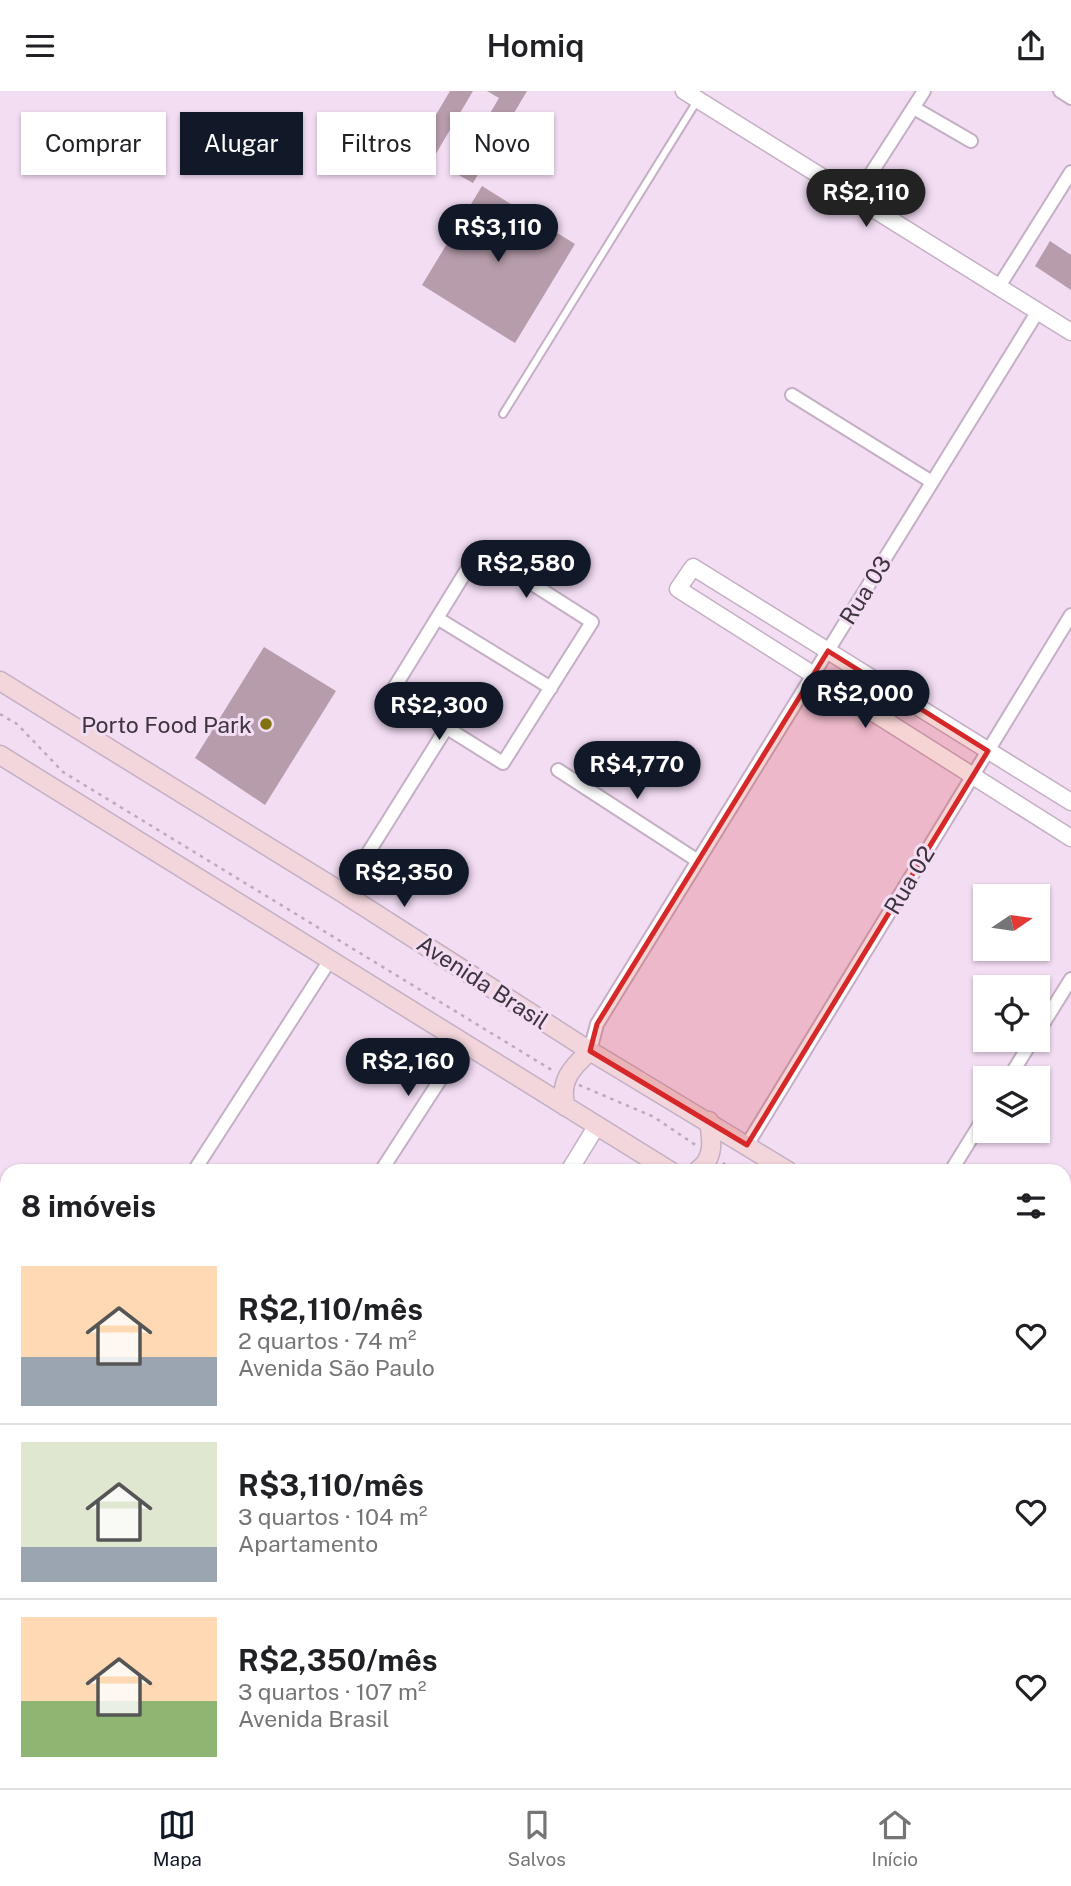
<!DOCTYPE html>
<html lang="pt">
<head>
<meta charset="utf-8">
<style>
	:root { --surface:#fff; --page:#f2f2f2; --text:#202124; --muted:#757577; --line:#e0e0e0; --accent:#111827 }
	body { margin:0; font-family:"Public Sans",sans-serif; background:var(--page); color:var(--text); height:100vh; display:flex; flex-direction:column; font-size:26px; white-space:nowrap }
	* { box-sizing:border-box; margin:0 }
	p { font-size:23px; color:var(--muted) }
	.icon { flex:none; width:38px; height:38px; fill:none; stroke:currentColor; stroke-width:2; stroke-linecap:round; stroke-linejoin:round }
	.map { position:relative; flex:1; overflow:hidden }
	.side { position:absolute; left:0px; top:1073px; width:1071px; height:625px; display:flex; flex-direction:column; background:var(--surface); border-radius:21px 21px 0 0; box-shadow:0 2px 5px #0004 }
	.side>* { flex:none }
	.guide { position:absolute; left:21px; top:21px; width:700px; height:63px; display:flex; gap:14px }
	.needle { width:46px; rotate:77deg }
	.buttons { position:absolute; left:973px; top:793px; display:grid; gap:14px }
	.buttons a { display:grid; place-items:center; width:77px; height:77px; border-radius:0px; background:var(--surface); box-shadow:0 2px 5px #0004; font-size:35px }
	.price { position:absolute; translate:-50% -60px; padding:0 16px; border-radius:24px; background:var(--accent); color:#fff; font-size:23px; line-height:46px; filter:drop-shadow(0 2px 4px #0008) }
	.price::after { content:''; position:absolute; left:50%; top:42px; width:21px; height:16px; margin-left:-10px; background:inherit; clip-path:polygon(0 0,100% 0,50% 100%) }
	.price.on { background:#222; color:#fff }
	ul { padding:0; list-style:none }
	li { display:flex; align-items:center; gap:21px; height:175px; padding:0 21px }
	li+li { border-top:2px solid var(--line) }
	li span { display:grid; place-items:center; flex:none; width:196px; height:140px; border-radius:0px; color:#555 }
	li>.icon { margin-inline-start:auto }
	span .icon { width:84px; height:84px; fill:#fffc; stroke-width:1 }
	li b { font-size:30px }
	h2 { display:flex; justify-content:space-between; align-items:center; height:84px; padding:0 21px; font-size:30px }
	.pill { padding:0 24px; border-radius:0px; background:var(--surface); box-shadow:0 2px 5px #0004; font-size:24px; line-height:63px }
	.pill.on { background:var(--accent); color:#fff }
	header { display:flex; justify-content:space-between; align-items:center; height:91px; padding:0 21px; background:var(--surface); font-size:32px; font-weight:600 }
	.tab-bar { display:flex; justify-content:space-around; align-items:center; height:98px; border-top:2px solid var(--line); background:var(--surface); font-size:19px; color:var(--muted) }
	.tab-bar a { display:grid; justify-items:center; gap:4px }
	.tab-bar .on { color:var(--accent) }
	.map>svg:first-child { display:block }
</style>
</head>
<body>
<header><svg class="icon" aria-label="menu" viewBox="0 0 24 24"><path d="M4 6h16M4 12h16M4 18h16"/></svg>Homiq<svg class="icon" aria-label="share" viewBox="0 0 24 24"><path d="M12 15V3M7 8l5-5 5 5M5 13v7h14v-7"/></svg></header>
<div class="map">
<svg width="1071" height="1697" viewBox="0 0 1071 1697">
	<rect width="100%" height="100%" fill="#f3ddf3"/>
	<path fill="#b79cab" d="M450,0H473L434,66L417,56Z
		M487,0H527L473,92L455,82L499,7Z
		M482,95L575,153L515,252L422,194Z
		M1050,150L1071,164V199L1035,175Z
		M264,556L336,600L265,714L195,667Z"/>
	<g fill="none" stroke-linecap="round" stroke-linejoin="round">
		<defs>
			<path id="service" d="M503,323L697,10"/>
			<path id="minor" d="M1060,0L1071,7
				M914,17L971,50
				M854,109L924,0
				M998,197L1071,81
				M792,304L932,391
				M479,459L592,531L503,672L391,602Z
				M437,527L551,597
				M558,679L698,770
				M343,802L447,636
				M1038,941L1071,888
				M590,960L597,933L1038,220
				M1009,987L1033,948
				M747,1054L1071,524
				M194,1080L330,869
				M381,1080L464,952
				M951,1080L985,1025
				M0,1109L7,1114
				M0,1136L7,1141
				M0,1362L7,1366
				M0,1389L7,1378
				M0,1609L7,1614
				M125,1690L135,1697
				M0,1695L7,1684
				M746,1697L750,1690"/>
			<path id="tertiary" d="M684,0L1071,241
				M1071,711L693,476L678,498L1071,747
				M569,1080L596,1036
				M1064,1539L1071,1544
				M526,1690L537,1697
				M917,1690L927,1697
				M188,1697L192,1690"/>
			<path id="secondary" d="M0,590L343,802L590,960L788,1080
				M0,664L670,1080
				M566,1016C558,991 572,976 590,960
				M697,1080C715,1068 712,1049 709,1030
				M1064,1250L1071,1254
				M1064,1322L1071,1327"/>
		</defs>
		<use href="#service" stroke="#c4afc4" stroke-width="10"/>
		<use href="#minor" stroke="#c4afc4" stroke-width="16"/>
		<use href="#tertiary" stroke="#c4afc4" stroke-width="19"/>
		<use href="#secondary" stroke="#c4afc4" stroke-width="21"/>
		<path stroke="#bcaabc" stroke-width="2.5" stroke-dasharray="3.5 5" stroke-linecap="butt" d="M0,623L17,633L63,681L555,981
			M579,994L654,1026L697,1055
			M723,1072L735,1080
			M1064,1283L1071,1287"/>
		<use href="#service" stroke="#fff" stroke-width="6"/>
		<use href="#minor" stroke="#fff" stroke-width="12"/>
		<use href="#tertiary" stroke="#fff" stroke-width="16"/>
		<use href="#secondary" stroke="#f2d6db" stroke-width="18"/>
	</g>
	<path fill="#d62828" fill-opacity="0.2" stroke="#d62828" stroke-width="5" stroke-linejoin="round" d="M828,560L988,660L747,1054L590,960L597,933Z"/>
	<circle fill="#827213" stroke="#f3ddf3" stroke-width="2.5" cx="266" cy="633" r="7"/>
	<g text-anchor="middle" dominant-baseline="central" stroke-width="6" stroke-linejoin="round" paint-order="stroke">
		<g font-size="23" fill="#3d343d" stroke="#f3ddf3">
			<text transform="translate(865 499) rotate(-58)">Rua 03</text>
			<text transform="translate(909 789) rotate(-59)">Rua 02</text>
			<text transform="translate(483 891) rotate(33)">Avenida Brasil</text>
		</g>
		<g font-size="23" fill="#3d343d" stroke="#f3ddf3" text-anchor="end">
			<text x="252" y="633">Porto Food Park</text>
		</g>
	</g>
</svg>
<div class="buttons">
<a><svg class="needle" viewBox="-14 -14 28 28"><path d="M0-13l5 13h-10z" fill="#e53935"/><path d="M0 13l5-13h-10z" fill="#757577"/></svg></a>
<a><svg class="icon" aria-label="locate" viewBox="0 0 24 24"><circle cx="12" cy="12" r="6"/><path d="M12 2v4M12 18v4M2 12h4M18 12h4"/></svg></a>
<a><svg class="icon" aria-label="layers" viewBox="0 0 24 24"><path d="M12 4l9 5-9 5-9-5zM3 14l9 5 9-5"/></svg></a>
</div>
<b class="price on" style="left:866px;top:138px">R$2,110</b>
<b class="price" style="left:498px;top:173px">R$3,110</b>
<b class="price" style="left:526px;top:509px">R$2,580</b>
<b class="price" style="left:865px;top:639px">R$2,000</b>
<b class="price" style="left:439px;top:651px">R$2,300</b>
<b class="price" style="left:637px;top:710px">R$4,770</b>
<b class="price" style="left:404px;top:818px">R$2,350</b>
<b class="price" style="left:408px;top:1007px">R$2,160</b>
<div class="guide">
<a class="pill">Comprar</a>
<a class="pill on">Alugar</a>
<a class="pill">Filtros</a>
<a class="pill">Novo</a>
</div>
<section class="side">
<h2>8 imóveis<svg class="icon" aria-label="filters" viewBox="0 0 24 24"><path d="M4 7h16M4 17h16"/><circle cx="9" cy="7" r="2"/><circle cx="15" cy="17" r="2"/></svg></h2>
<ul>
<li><span style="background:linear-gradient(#ffd9b3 65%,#9aa5b1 0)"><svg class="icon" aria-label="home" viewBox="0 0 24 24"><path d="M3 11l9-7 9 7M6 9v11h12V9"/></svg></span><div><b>R$2,110/mês</b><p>2 quartos · 74 m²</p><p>Avenida São Paulo</p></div><svg class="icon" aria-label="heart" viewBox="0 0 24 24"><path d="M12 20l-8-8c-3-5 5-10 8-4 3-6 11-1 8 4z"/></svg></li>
<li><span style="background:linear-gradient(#dfe7d0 75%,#9aa5b1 0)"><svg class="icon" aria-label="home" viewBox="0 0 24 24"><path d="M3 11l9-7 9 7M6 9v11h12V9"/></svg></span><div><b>R$3,110/mês</b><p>3 quartos · 104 m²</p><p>Apartamento</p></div><svg class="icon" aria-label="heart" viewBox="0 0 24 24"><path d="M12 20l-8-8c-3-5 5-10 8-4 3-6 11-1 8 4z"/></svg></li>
<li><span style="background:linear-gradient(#ffd9b3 60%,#8fb573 0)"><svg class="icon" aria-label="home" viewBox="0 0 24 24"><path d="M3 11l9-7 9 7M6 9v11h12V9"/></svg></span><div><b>R$2,350/mês</b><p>3 quartos · 107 m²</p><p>Avenida Brasil</p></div><svg class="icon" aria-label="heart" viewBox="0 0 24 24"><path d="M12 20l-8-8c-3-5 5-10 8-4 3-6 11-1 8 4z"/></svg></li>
</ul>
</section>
</div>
<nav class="tab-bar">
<a class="on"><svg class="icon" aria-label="map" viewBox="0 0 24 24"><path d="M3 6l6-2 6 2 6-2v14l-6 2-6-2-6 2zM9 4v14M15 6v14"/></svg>Mapa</a>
<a><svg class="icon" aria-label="saved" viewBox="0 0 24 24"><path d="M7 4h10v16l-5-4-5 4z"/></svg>Salvos</a>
<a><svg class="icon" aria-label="home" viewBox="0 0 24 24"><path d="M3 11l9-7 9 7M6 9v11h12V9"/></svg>Início</a>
</nav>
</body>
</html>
